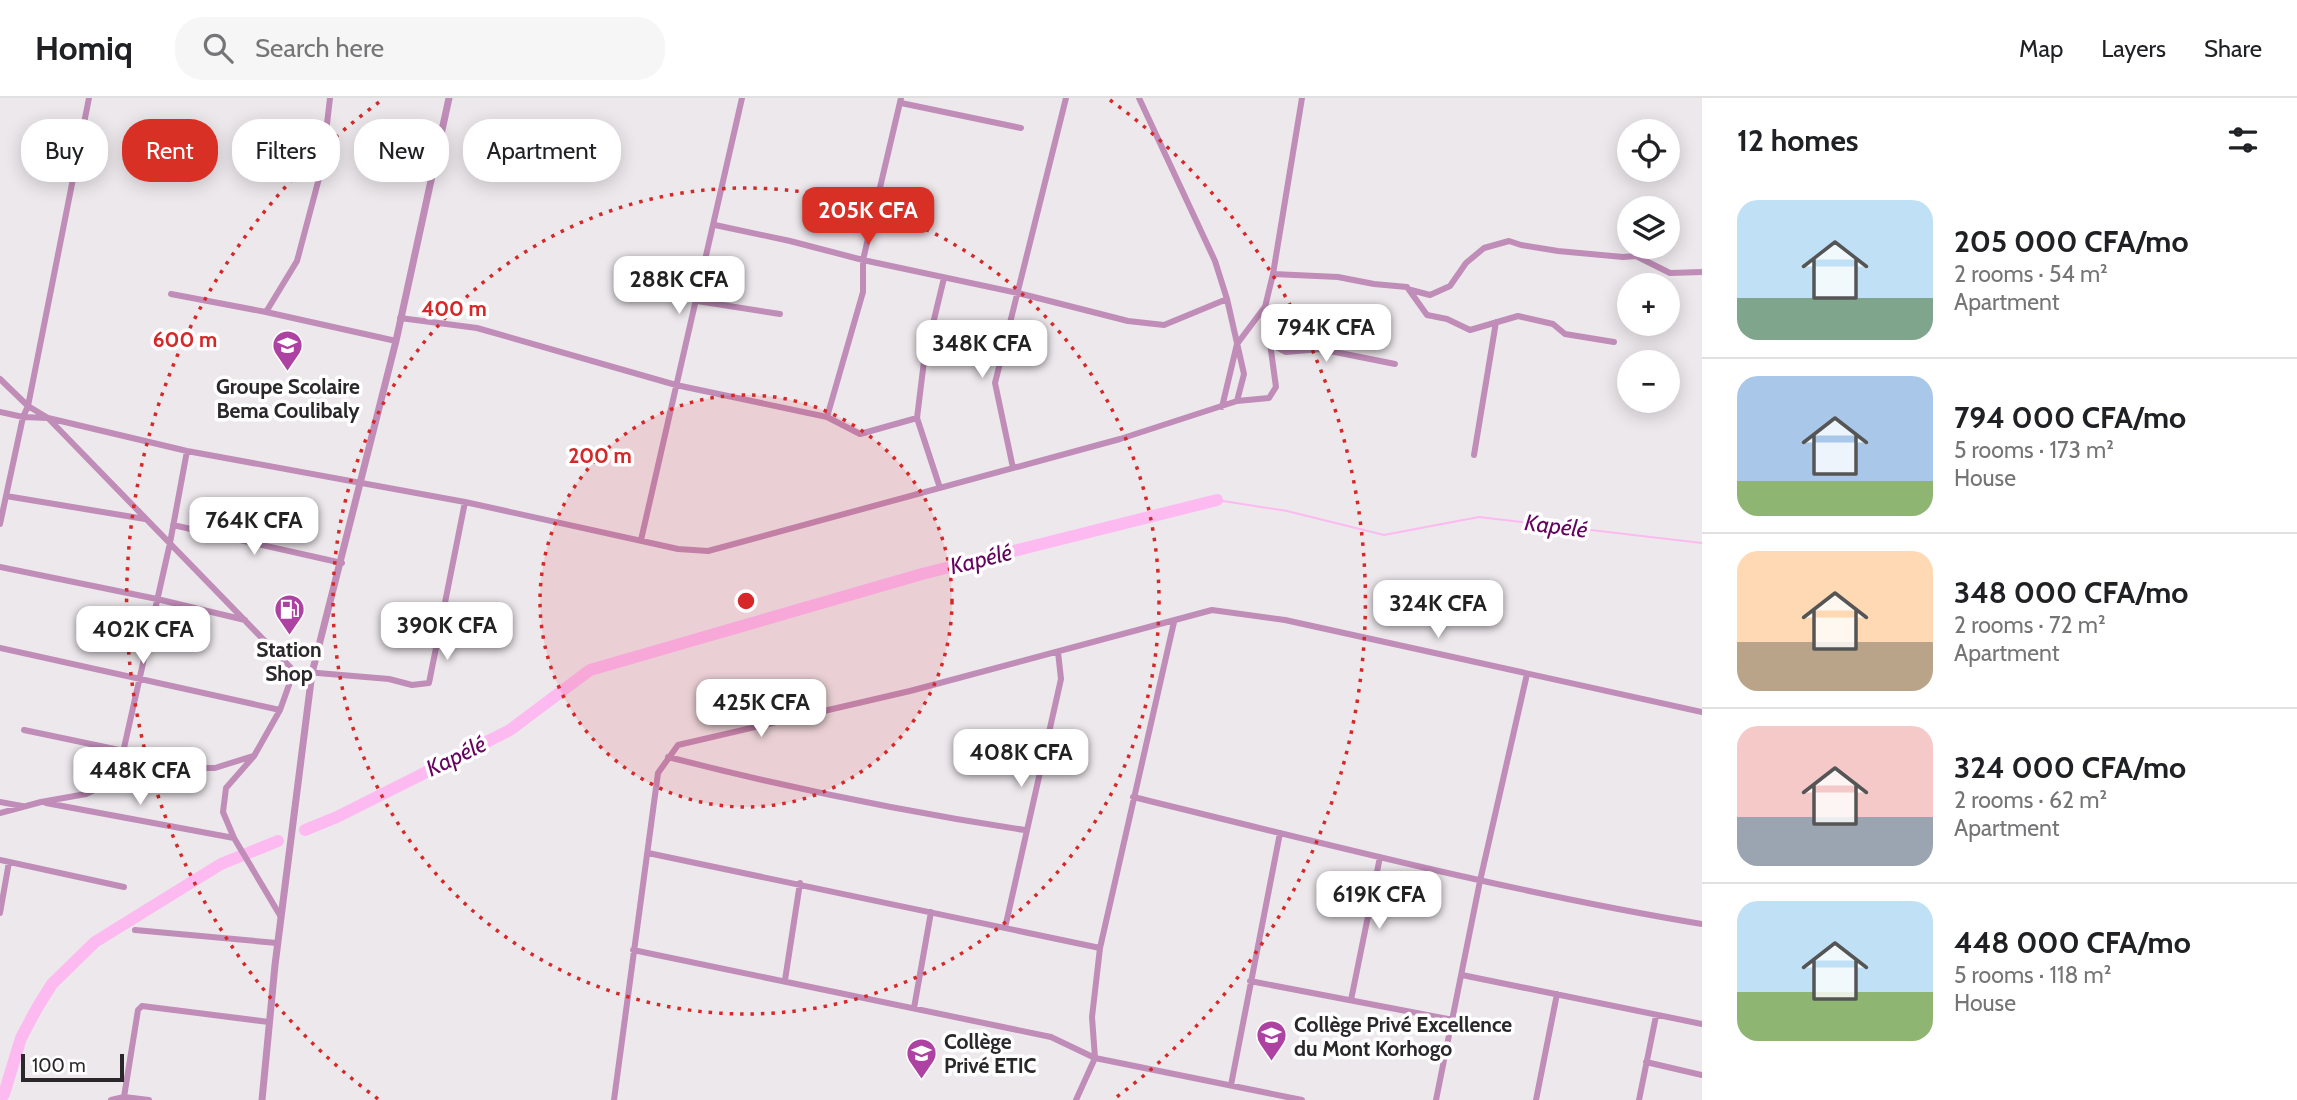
<!DOCTYPE html>
<html lang="en">
<head>
<meta charset="utf-8">
<style>
	:root { --surface:#fff; --page:#f6f6f6; --text:#202124; --muted:#757577; --line:#e0e0e0; --accent:#d93025 }
	body { margin:0; font-family:Cabin,sans-serif; background:var(--page); color:var(--text); height:100vh; display:flex; flex-direction:column; font-size:26px; white-space:nowrap }
	* { box-sizing:border-box; margin:0 }
	p { font-size:23px; color:var(--muted) }
	.icon { flex:none; width:38px; height:38px; fill:none; stroke:currentColor; stroke-width:2; stroke-linecap:round; stroke-linejoin:round }
	.map { position:relative; flex:1; overflow:hidden }
	.sheet { display:flex; flex-direction:column; background:var(--surface); width:595px }
	.sheet>* { flex:none }
	.banner { position:absolute; left:21px; top:21px; width:665px; height:63px; display:flex; gap:14px }
	.fabs { position:absolute; left:1617px; top:21px; display:grid; gap:14px }
	.fabs a { display:grid; place-items:center; width:63px; height:63px; border-radius:50%; background:var(--surface); box-shadow:0 4px 18px #0003; font-size:35px }
	.scale { position:absolute; left:21px; bottom:18px; width:103px; box-sizing:border-box; padding-left:7px; border:4px solid #2a282a; border-top:0; font-size:19px; line-height:24px; white-space:nowrap; color:#2a282a; -webkit-text-stroke:5px #fff; paint-order:stroke }
	.price { position:absolute; translate:-50% -60px; padding:0 16px; border-radius:14px; background:#fff; color:#222; font-size:23px; line-height:46px; filter:drop-shadow(0 2px 4px #0008) }
	.price::after { content:''; position:absolute; left:50%; top:42px; width:21px; height:16px; margin-left:-10px; background:inherit; clip-path:polygon(0 0,100% 0,50% 100%) }
	.price.on { background:var(--accent); color:#fff }
	ul { padding:0; list-style:none }
	li { display:flex; align-items:center; gap:21px; height:175px; padding:0 35px }
	li+li { border-top:2px solid var(--line) }
	li span { display:grid; place-items:center; flex:none; width:196px; height:140px; border-radius:21px; color:#555 }
	li>.icon { margin-inline-start:auto }
	span .icon { width:84px; height:84px; fill:#fffc; stroke-width:1 }
	li b { font-size:30px }
	h2 { display:flex; justify-content:space-between; align-items:center; height:84px; padding:0 35px; font-size:30px }
	.chip { padding:0 24px; border-radius:28px; background:var(--surface); box-shadow:0 4px 18px #0003; font-size:24px; line-height:63px }
	.chip.on { background:var(--accent); color:#fff }
	header { display:flex; align-items:center; gap:42px; box-sizing:border-box; height:98px; padding:0 35px; background:var(--surface); border-bottom:2px solid var(--line) }
	header strong { font-size:33px }
	nav { display:flex; gap:38px; margin-inline-start:auto; font-size:24px }
	.search { width:490px; height:63px; background:var(--page); display:flex; align-items:center; gap:18px; box-sizing:border-box; padding:0 24px; border-radius:28px; color:var(--muted); font-size:26px }
	main { display:flex; flex:1; min-height:0 }
	.map>svg:first-child { display:block }
</style>
</head>
<body>
<header>
<strong>Homiq</strong>
<div class="search"><svg class="icon" aria-label="search" viewBox="0 0 24 24"><circle cx="10" cy="10" r="6"/><path d="M15 15l6 6"/></svg>Search here</div>
<nav><a>Map</a><a>Layers</a><a>Share</a></nav>
</header>
<main>
<div class="map">
<svg width="1702" height="1002" viewBox="0 0 1702 1002">
	<rect width="100%" height="100%" fill="#ede8ec"/>
	<g fill="none" stroke-linecap="round" stroke-linejoin="round">
		<path stroke="#fcbaf1" stroke-width="2" d="M1217,402L1287,413L1384,437L1479,419L1702,445"/>
		<path stroke="#fcbaf1" stroke-width="12" d="M305,732L337,719L510,632L590,572L922,476L1217,402
			M0,1002L4,996L21,940L37,910L52,886L95,844L221,766L278,743"/>
		<path stroke="#c08cb8" stroke-width="6" d="M1139,0L1215,163L1227,201L1244,276L1237,303
			M901,5L1021,30
			M715,127L790,143L863,162L1018,195L1128,223L1164,227L1227,201
			M1273,176L1338,179L1374,186L1407,189L1427,217L1447,221L1470,232L1518,218L1553,226L1565,236L1614,244
			M1411,192L1430,197L1450,188L1466,165L1484,150L1509,143L1521,147L1558,153L1623,159L1636,158L1670,175L1702,174
			M171,196L266,214L396,243
			M697,203L780,216
			M266,214L297,163L322,69L330,0
			M400,220L477,230L676,287L827,319L860,336L917,320
			M1268,245L1286,254L1320,251L1395,266
			M0,281L28,308L48,320L294,573L389,581L412,587L429,585L465,404
			M1222,309L1237,246L1264,210
			M0,314L23,319L48,320L187,353L465,404L678,451L708,453L1120,341L1237,303L1269,300L1276,289L1265,209L1273,176L1302,0
			M827,319L863,194V162L901,0
			M1474,357L1496,224
			M1013,370L995,285L1066,0
			M940,390L917,320L924,263L944,180
			M6,398L145,421
			M0,426L23,319L28,308L89,0
			M173,427L342,465
			M641,442L742,0
			M0,469L157,501L245,522
			M0,550L280,612
			M24,632L124,653
			M668,659C785,689 905,714 1025,732
			M117,681L170,445L187,353
			M1133,699C1322,745 1510,794 1702,826
			M0,704L22,708
			M46,705L234,740
			M0,715L41,704L86,696L117,681L154,670H215L253,658
			M648,755L1100,850
			M0,762L124,789
			M0,815L9,764
			M281,819L234,740L223,714L226,690L254,658L280,612L294,573
			M1005,830L1061,581L1058,554
			M135,832L277,845
			M633,852L1051,939L1095,960L1302,1002
			M1462,877L1702,926
			M785,882L800,785
			M1250,883L1453,922
			M1351,902L1380,759
			M914,910L931,814
			M1646,964L1702,977
			M1231,987L1280,735
			M124,999L138,912L142,908L269,924
			M111,1002L124,999L149,1002
			M614,1002L658,675L678,647L910,593L1212,512L1285,522L1702,614
			M1076,1002L1095,960L1092,919L1100,850L1174,524
			M1436,1002L1480,783L1527,576
			M1536,1002L1557,896
			M1639,1002L1656,918"/>
		<path stroke="#c08cb8" stroke-width="7" d="M262,1002L275,867L312,575L396,243L449,0"/>
	</g>
	<circle cx="746" cy="503" r="206" fill="#d62828" fill-opacity=".12"/>
	<g fill="none" stroke="#d62828" stroke-width="3.5" stroke-dasharray="3.5 7">
		<circle cx="746" cy="503" r="206"/>
		<circle cx="746" cy="503" r="413"/>
		<path d="M378 1001A619 619 0 0 1 382 2M1110 2A619 619 0 0 1 1114 1001"/>
	</g>
	<defs>
		<symbol id="school-pin" viewBox="-11 -11 22 30"><path d="M0 17L-7.5 6A9.5 9.5 0 1 1 7.5 6Z" fill="#ad42a2" stroke="#fff"/><path d="M0-5L7-2L0 1L-7-2ZM-4 1L0 2.5L4 1V4Q0 6-4 4Z" fill="#fff"/></symbol>
		<symbol id="fuel-pin" viewBox="-11 -11 22 30"><path d="M0 17L-7.5 6A9.5 9.5 0 1 1 7.5 6Z" fill="#ad42a2" stroke="#fff"/><path d="M-5.5-6h7V0h2V4h1.3V-2.5L3-4.5l.8-.8L6-3V5H2.5V1h-1V6h-7ZM-4.2-4.7v3.2H.2V-4.7Z" fill="#fff"/></symbol>
	</defs>
	<g fill-rule="evenodd">
		<use href="#school-pin" x="270" y="230" width="35" height="47"/>
		<use href="#fuel-pin" x="272" y="494" width="35" height="47"/>
		<use href="#school-pin" x="1254" y="920" width="35" height="47"/>
		<use href="#school-pin" x="904" y="938" width="35" height="47"/>
	</g>
	<g text-anchor="middle" dominant-baseline="central" stroke-width="7" stroke-linejoin="round" paint-order="stroke">
		<g font-size="21" font-weight="bold" fill="#2a282a" stroke="#fff">
			<text x="288" y="288">Groupe Scolaire<tspan x="288" dy="24">Bema Coulibaly</tspan></text>
			<text x="289" y="551">Station<tspan x="289" dy="24">Shop</tspan></text>
			<text x="1294" y="926" text-anchor="start">Collège Privé Excellence<tspan x="1294" dy="24">du Mont Korhogo</tspan></text>
			<text x="944" y="943" text-anchor="start">Collège<tspan x="944" dy="24">Privé ETIC</tspan></text>
		</g>
		<g font-size="23" font-style="italic" fill="#66025f" stroke="#fff">
			<text transform="translate(1556 428) rotate(7)">Kapélé</text>
			<text transform="translate(981 461) rotate(-14)">Kapélé</text>
			<text transform="translate(456 658) rotate(-26)">Kapélé</text>
		</g>
	</g>
	<circle cx="746" cy="503" r="10" fill="#d62828" stroke="#fff" stroke-width="3.5"/>
	<g font-size="21" text-anchor="middle" font-weight="bold" fill="#d62828" stroke="#fff" stroke-width="7" stroke-linejoin="round" paint-order="stroke">
		<text x="454" y="218">400 m</text>
		<text x="185" y="249">600 m</text>
		<text x="600" y="365">200 m</text>
	</g>
</svg>
<div class="fabs">
<a><svg class="icon" aria-label="locate" viewBox="0 0 24 24"><circle cx="12" cy="12" r="6"/><path d="M12 2v4M12 18v4M2 12h4M18 12h4"/></svg></a>
<a><svg class="icon" aria-label="layers" viewBox="0 0 24 24"><path d="M12 4l9 5-9 5-9-5zM3 14l9 5 9-5"/></svg></a>
<a>+</a>
<a>−</a>
</div>
<div class="scale">100 m</div>
<b class="price on" style="left:868px;top:149px">205K CFA</b>
<b class="price" style="left:679px;top:218px">288K CFA</b>
<b class="price" style="left:1326px;top:266px">794K CFA</b>
<b class="price" style="left:982px;top:282px">348K CFA</b>
<b class="price" style="left:254px;top:459px">764K CFA</b>
<b class="price" style="left:1438px;top:542px">324K CFA</b>
<b class="price" style="left:447px;top:564px">390K CFA</b>
<b class="price" style="left:143px;top:568px">402K CFA</b>
<b class="price" style="left:761px;top:641px">425K CFA</b>
<b class="price" style="left:1021px;top:691px">408K CFA</b>
<b class="price" style="left:140px;top:709px">448K CFA</b>
<b class="price" style="left:1379px;top:833px">619K CFA</b>
<div class="banner">
<a class="chip">Buy</a>
<a class="chip on">Rent</a>
<a class="chip">Filters</a>
<a class="chip">New</a>
<a class="chip">Apartment</a>
</div>
</div>
<section class="sheet">
<h2>12 homes<svg class="icon" aria-label="filters" viewBox="0 0 24 24"><path d="M4 7h16M4 17h16"/><circle cx="9" cy="7" r="2"/><circle cx="15" cy="17" r="2"/></svg></h2>
<ul>
<li><span style="background:linear-gradient(#bfe0f5 70%,#7fa58c 0)"><svg class="icon" aria-label="home" viewBox="0 0 24 24"><path d="M3 11l9-7 9 7M6 9v11h12V9"/></svg></span><div><b>205 000 CFA/mo</b><p>2 rooms · 54 m²</p><p>Apartment</p></div></li>
<li><span style="background:linear-gradient(#a9c7e8 75%,#8fb573 0)"><svg class="icon" aria-label="home" viewBox="0 0 24 24"><path d="M3 11l9-7 9 7M6 9v11h12V9"/></svg></span><div><b>794 000 CFA/mo</b><p>5 rooms · 173 m²</p><p>House</p></div></li>
<li><span style="background:linear-gradient(#ffd9b3 65%,#b9a48a 0)"><svg class="icon" aria-label="home" viewBox="0 0 24 24"><path d="M3 11l9-7 9 7M6 9v11h12V9"/></svg></span><div><b>348 000 CFA/mo</b><p>2 rooms · 72 m²</p><p>Apartment</p></div></li>
<li><span style="background:linear-gradient(#f6c9c9 65%,#9aa5b1 0)"><svg class="icon" aria-label="home" viewBox="0 0 24 24"><path d="M3 11l9-7 9 7M6 9v11h12V9"/></svg></span><div><b>324 000 CFA/mo</b><p>2 rooms · 62 m²</p><p>Apartment</p></div></li>
<li><span style="background:linear-gradient(#bfe0f5 65%,#8fb573 0)"><svg class="icon" aria-label="home" viewBox="0 0 24 24"><path d="M3 11l9-7 9 7M6 9v11h12V9"/></svg></span><div><b>448 000 CFA/mo</b><p>5 rooms · 118 m²</p><p>House</p></div></li>
</ul>
</section>
</main>
</body>
</html>
